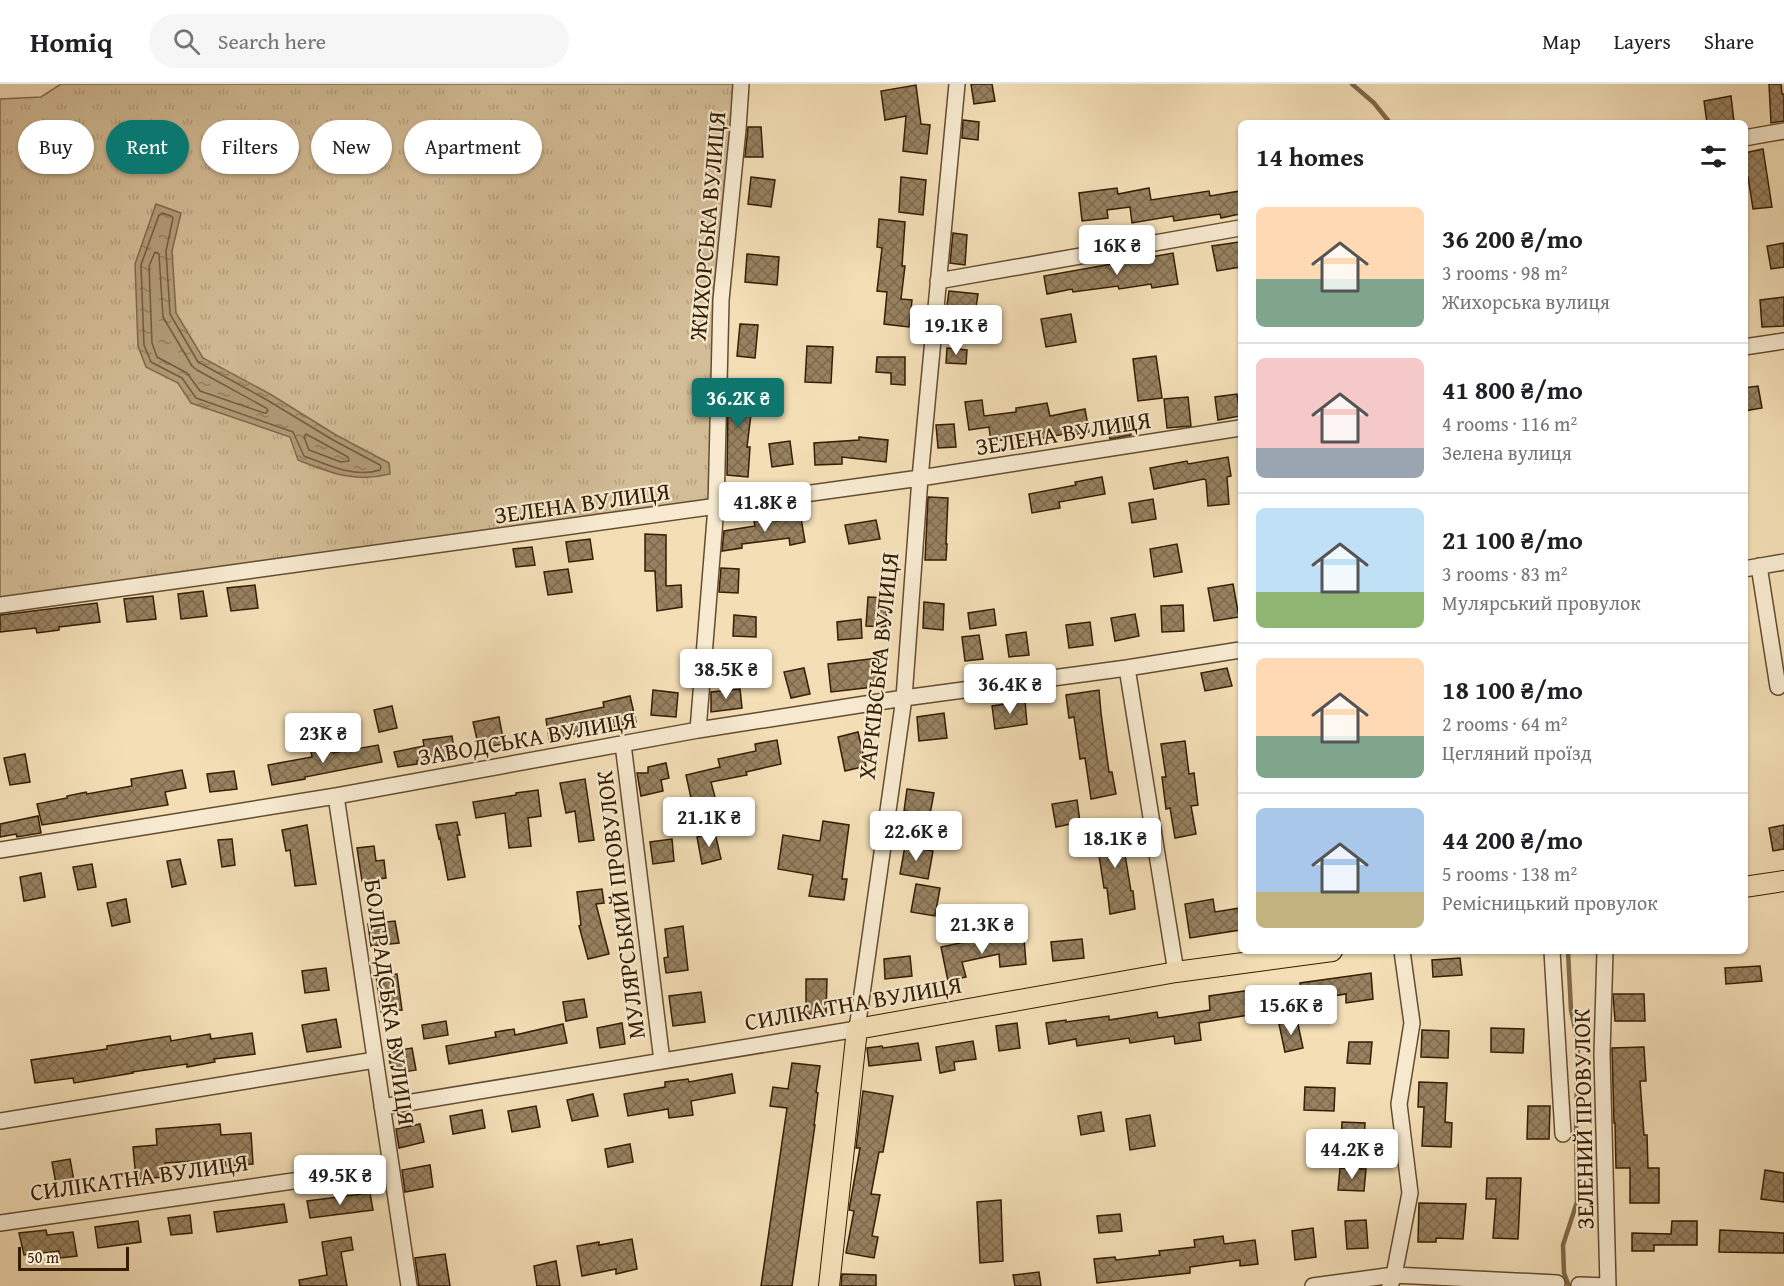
<!DOCTYPE html>
<html lang="en">
<head>
<meta charset="utf-8">
<style>
	:root { --surface:#fff; --page:#f6f6f6; --text:#202124; --muted:#757577; --line:#e0e0e0; --accent:#0f766e }
	body { margin:0; font-family:"Gentium Book Plus",serif; background:var(--page); color:var(--text); height:100vh; display:flex; flex-direction:column; font-size:22px; white-space:nowrap }
	* { box-sizing:border-box; margin:0 }
	p { font-size:20px; color:var(--muted) }
	.icon { flex:none; width:33px; height:33px; fill:none; stroke:currentColor; stroke-width:2; stroke-linecap:round; stroke-linejoin:round }
	.map { position:relative; flex:1; overflow:hidden }
	.side { position:absolute; left:1238px; top:36px; width:510px; height:834px; display:flex; flex-direction:column; background:var(--surface); border-radius:9px; box-shadow:0 2px 4px #0004 }
	.side>* { flex:none }
	.hud { position:absolute; left:18px; top:36px; width:570px; height:54px; display:flex; gap:12px }
	.scale { position:absolute; left:18px; bottom:15px; width:111px; box-sizing:border-box; padding-left:6px; border:3px solid #341d02; border-top:0; font-size:16px; line-height:21px; white-space:nowrap; color:#341d02; -webkit-text-stroke:4px #f7ead0; paint-order:stroke }
	.price { position:absolute; translate:-50% -51px; padding:0 14px; border-radius:6px; background:#fff; color:#222; font-size:20px; line-height:39px; filter:drop-shadow(0 2px 3px #0008) }
	.price::after { content:''; position:absolute; left:50%; top:36px; width:18px; height:14px; margin-left:-9px; background:inherit; clip-path:polygon(0 0,100% 0,50% 100%) }
	.price.on { background:var(--accent); color:#fff }
	ul { padding:0; list-style:none }
	li { display:flex; align-items:center; gap:18px; height:150px; padding:0 18px }
	li+li { border-top:2px solid var(--line) }
	li span { display:grid; place-items:center; flex:none; width:168px; height:120px; border-radius:9px; color:#555 }
	li>.icon { margin-inline-start:auto }
	span .icon { width:72px; height:72px; fill:#fffc; stroke-width:1 }
	li b { font-size:26px }
	h2 { display:flex; justify-content:space-between; align-items:center; height:72px; padding:0 18px; font-size:26px }
	.tag { padding:0 21px; border-radius:27px; background:var(--surface); box-shadow:0 2px 4px #0004; font-size:21px; line-height:54px }
	.tag.on { background:var(--accent); color:#fff }
	header { display:flex; align-items:center; gap:36px; box-sizing:border-box; height:84px; padding:0 30px; background:var(--surface); border-bottom:2px solid var(--line) }
	header strong { font-size:28px }
	nav { display:flex; gap:33px; margin-inline-start:auto; font-size:21px }
	.search { width:420px; height:54px; background:var(--page); display:flex; align-items:center; gap:15px; box-sizing:border-box; padding:0 21px; border-radius:33px; color:var(--muted); font-size:22px }
	.map>svg:first-child { display:block }
</style>
</head>
<body>
<header>
<strong>Homiq</strong>
<div class="search"><svg class="icon" aria-label="search" viewBox="0 0 24 24"><circle cx="10" cy="10" r="6"/><path d="M15 15l6 6"/></svg>Search here</div>
<nav><a>Map</a><a>Layers</a><a>Share</a></nav>
</header>
<div class="map">
<svg width="1784" height="1202" viewBox="0 0 1784 1202">
	<defs>
		<pattern id="grass-tufts" width="24" height="20" patternUnits="userSpaceOnUse" patternTransform="scale(1.5)"><rect width="24" height="20" fill="#d3bd97"/><path d="M3 7l-1-3M5 7V3M7 7l1-3M15 17l-1-3M17 17v-4M19 17l1-3" fill="none" stroke="#b6a280"/></pattern>
		<pattern id="water-ripples" width="26" height="14" patternUnits="userSpaceOnUse" patternTransform="scale(1.5)"><rect width="26" height="14" fill="#b29c79"/><path d="M2 4q2-2 4 0t4 0M15 11q2-2 4 0t4 0" fill="none" stroke="#927f61"/></pattern>
		<pattern id="building-cross-hatch" width="8" height="8" patternUnits="userSpaceOnUse" patternTransform="scale(1.5)"><rect width="8" height="8" fill="#978160"/><path d="M0 0l8 8M0 8l8-8" fill="none" stroke="#7c694d"/></pattern>
	</defs>
	<rect width="100%" height="100%" fill="#f3deb6"/>
	<filter id="stains"><feTurbulence type="fractalNoise" baseFrequency=".00333" numOctaves="4"/><feColorMatrix values="0 0 0 0 .2 0 0 0 0 .09 0 0 0 0 .02 0 0 0 .5 -.17"/></filter>
	<radialGradient id="worn" r=".72"><stop offset=".6" stop-color="#630" stop-opacity="0"/><stop offset="1" stop-color="#630" stop-opacity=".3"/></radialGradient>
	<path fill="url(#grass-tufts)" stroke="#846d4c" stroke-width="1.5" d="M61,0H741L716,423L0,521V15L41,13Z"/>
	<path fill="url(#water-ripples)" stroke="#806949" stroke-width="1.5" d="M156,120L181,129L172,167L176,229L203,274L270,310L336,351L389,379L390,390C354,399 331,389 298,376L290,353L191,319L178,299L146,283L138,262L135,180Z"/>
	<g fill="none" stroke-linecap="round" stroke-linejoin="round">
		<path stroke="#735c3e" stroke-width="1.5" d="M162,129L171,132L173,134L166,167L170,230L198,278L267,316L333,356L380,381L381,383L380,386C355,394 327,381 304,372L293,348L196,314L182,294L151,278L144,261L141,181L159,131Z
			M155,168L159,170L163,233L192,282L197,286L266,324L268,326L266,329H264L200,307L187,289L157,273L152,259L149,182Z
			M306,350L348,373L349,377L341,378L309,366L304,353Z"/>
		<path stroke="#806949" stroke-width="4.5" d="M1352,0L1374,19L1390,39
			M1568,867L1571,926L1578,960L1576,1039L1577,1118L1563,1161L1564,1189L1569,1202"/>
	</g>
	<path fill="url(#building-cross-hatch)" stroke="#341d02" stroke-width="1.5" d="M971,0H992L995,17L974,20Z
		M1769,0H1781L1782,10H1784V37L1771,39Z
		M916,1L921,40L930,41L927,70L903,67L906,32L885,36L881,7Z
		M1731,12L1734,38L1707,39L1704,17Z
		M963,36L979,38L978,56L962,54Z
		M748,43H761L763,73H745Z
		M1763,65L1772,123L1753,125L1748,93H1744V69Z
		M751,93L775,96L771,123L748,120Z
		M901,93L926,96L923,131L899,128Z
		M1117,104L1118,110L1149,104L1151,116L1209,107L1210,112L1240,107V130L1221,134L1220,130L1174,137L1173,132L1132,139L1130,123L1107,126L1108,134L1082,137L1079,109Z
		M879,135L905,138L902,182H905L901,215L912,216L909,243L884,240L887,208L877,207L882,164L877,163Z
		M953,149L967,151L965,181L950,179Z
		M1239,158L1240,183L1217,187L1212,162Z
		M1784,159V183L1771,185L1767,162Z
		M1173,169L1178,200L1152,204L1151,200L1119,205L1118,202L1073,208L1072,205L1047,210L1044,192Z
		M747,170L779,173L777,201L745,198Z
		M949,207L978,210L974,237L945,235Z
		M1784,213V242L1762,243L1760,216Z
		M1071,230L1076,258L1046,263L1041,235Z
		M740,240L758,241L755,274L737,272Z
		M807,262L833,263L831,299L805,298Z
		M947,264L967,266L966,280L946,279Z
		M1156,272L1162,314L1138,317L1133,275Z
		M877,273H905V301L891,300V289L876,288Z
		M731,296L750,298L747,330H751L747,363H750L748,393L727,391L728,321Z
		M1758,302L1762,324L1744,327V304Z
		M1237,310L1240,332L1218,336L1215,313Z
		M1188,313L1191,342L1167,344L1164,315Z
		M982,316L984,332L1016,328V324L1047,319L1050,332L1085,325L1089,348L1065,353L1064,350L1022,358L1021,353L991,358L989,343L969,346L965,318Z
		M1128,334L1131,351L1110,355L1107,337Z
		M954,340L956,363L938,364L936,341Z
		M859,353L888,356L886,378L842,373V380L815,381L814,359L859,356Z
		M790,357L793,380L772,383L769,360Z
		M1228,373L1231,392L1227,393L1229,420L1208,422L1206,396L1204,395L1154,405L1150,384L1187,377L1188,380Z
		M1102,393L1105,410L1059,418L1060,424L1032,429L1029,410L1076,401L1075,398Z
		M928,413L948,414L946,460H947L946,476H925Z
		M1153,415L1156,435L1132,439L1129,419Z
		M775,434L776,437L801,434L805,458L790,461L789,454L742,460V464L722,467L724,447L755,442L754,437Z
		M876,436L880,455L849,460L845,441Z
		M645,450L666,451V502L681,501L682,523L657,527L655,487H645Z
		M590,455L593,475L569,478L566,458Z
		M1177,460L1182,488L1154,493L1150,465Z
		M532,463L535,481L516,483L513,465Z
		M721,484L739,485L738,509L719,508Z
		M568,485L572,508L548,511L544,488Z
		M1233,500L1239,533L1214,537L1208,504Z
		M255,501L258,524L231,527L227,504Z
		M203,507L207,532L181,535L178,510Z
		M153,512L156,535L127,538L124,515Z
		M868,513L887,514L886,543L866,542Z
		M924,518L944,520L943,546L923,544Z
		M97,519L100,538L59,543V546L37,549L36,544L0,548V531Z
		M1183,521L1184,547L1162,548L1161,522Z
		M994,525L996,541L970,545L968,529Z
		M1135,530L1139,552L1115,557L1111,534Z
		M734,531L756,533V553L733,552Z
		M861,535L862,554L838,556L837,538Z
		M1090,538L1093,561L1069,564L1066,541Z
		M1026,548L1029,571L1009,573L1006,551Z
		M979,551L983,575L965,577L962,553Z
		M878,574L882,602L831,608L828,580Z
		M804,584L810,610L791,614L784,588Z
		M1227,584L1232,602L1205,607L1201,589Z
		M740,605L742,624L711,628V608Z
		M653,606L678,609L676,633L651,631Z
		M1099,606L1101,629L1109,688H1112L1116,710L1091,715L1085,674L1080,675L1074,633L1069,634L1066,611Z
		M630,612L636,638L549,655L546,635L604,623L603,618Z
		M1025,617L1027,640L995,645L992,622Z
		M392,622L397,644L379,648L374,626Z
		M944,629L947,654L919,657L917,633Z
		M499,633L504,660L479,664L473,638Z
		M858,648L866,682L845,687L838,653Z
		M452,652L455,672L417,677V680L398,683L394,668L424,662L423,656Z
		M777,656L781,680L746,688L747,691L711,698L716,717L693,723L686,691L720,683L718,675L756,667L755,660Z
		M1185,657L1189,690L1194,689L1198,721L1191,722L1196,750L1175,754L1170,724L1166,725L1162,693H1166L1161,660Z
		M378,661L382,678L305,693V695L272,701L268,681L312,673L311,668L332,664L333,669Z
		M25,670L30,698L10,701L4,674Z
		M666,679L669,694L661,696L663,707L641,712L637,689H648V683Z
		M182,686L186,704L165,708L168,721L42,741L37,720L67,714V712L86,708L87,710L132,702L131,695Z
		M234,687L237,705L210,708L207,690Z
		M585,695L594,756L579,758L575,727L566,729L560,699Z
		M907,705L934,709L930,730L904,727Z
		M538,706L541,732L528,734L531,762L509,764L505,729L476,734L473,718L516,711V709Z
		M1077,716L1080,738L1056,743L1052,720Z
		M38,732L41,749L17,753L16,750L0,753V740Z
		M823,737L849,741L842,795H847L844,816L809,812L813,791L778,785L783,751L820,757Z
		M457,738L460,751H457L465,793L448,796L440,754L439,755L436,741Z
		M1120,740L1131,807H1133L1135,825L1110,830L1107,804H1104L1095,745Z
		M307,741L316,800L295,802L290,766L286,767L282,746Z
		M1784,741V765L1773,767L1769,744Z
		M715,749L721,775L702,780L697,753Z
		M232,755L235,781L222,783L218,756Z
		M672,755L674,777L653,780L650,758Z
		M374,762L376,777L384,776L386,794L362,797L357,764Z
		M905,762L933,767L928,795L900,790Z
		M180,775L186,800L172,803L167,777Z
		M92,780L96,803L78,806L73,783Z
		M41,789L45,813L24,817L20,793Z
		M916,800L940,804L935,832L911,828Z
		M602,805L604,819L596,820L609,870L588,875L579,842L581,841L577,808Z
		M126,815L130,838L112,842L107,819Z
		M1213,815L1215,828L1240,824V846L1190,854L1185,820Z
		M395,837L399,859L371,862L368,840Z
		M683,842L688,886L666,889L664,874L668,873L665,845Z
		M1024,854L1026,880L1000,883L999,870L962,878L966,893L948,897L941,863L979,855V858Z
		M1082,855L1084,874L1053,877L1051,858Z
		M910,872L912,892L885,895L884,875Z
		M1460,874L1462,891L1433,893L1432,876Z
		M1760,882L1762,897L1726,900L1725,884Z
		M326,884L329,906L305,909L302,887Z
		M1371,889L1373,915L1346,919V910L1302,917L1300,899Z
		M397,890L402,926L381,928L376,892Z
		M806,895H827L826,930H806Z
		M1265,904L1268,928L1199,939L1201,956L1175,960L1174,952L1130,959L1129,954L1077,962L1076,955L1049,960L1046,939L1066,936V938L1109,932V936L1157,928L1158,934L1210,926L1209,912Z
		M701,908L705,938L673,942L669,912Z
		M1613,910H1644L1645,937H1615Z
		M584,915L587,933L566,937L563,918Z
		M336,935L341,963L307,968L302,941Z
		M1297,936L1303,964L1285,968L1279,940Z
		M446,937L448,951L424,955L422,941Z
		M622,939L625,960L600,964L597,944Z
		M1017,939L1020,964L999,967L996,942Z
		M563,940L567,959L449,980L446,962L496,953L495,948L514,945L515,951Z
		M1491,944L1524,945L1523,969L1491,968Z
		M1422,946L1449,947L1448,974L1421,973Z
		M252,949L255,970L214,975L215,978L187,983V980L132,988L133,989L74,999L73,994L35,999L31,976L107,965V962L170,952L171,957L210,950L211,955Z
		M973,957L976,975L954,978L955,986L940,989L936,963Z
		M1349,958H1372L1370,980L1347,979Z
		M918,959L921,976L869,982L867,964L882,962L883,964Z
		M1644,963L1646,997H1640L1644,1051H1647L1648,1084H1659V1119H1630V1084H1616L1615,1039H1614L1612,964Z
		M412,964L416,986L392,990L388,968Z
		M792,979L820,982L816,1008L818,1009L814,1041H815L792,1202H761L787,1024L770,1022L773,1003L788,1005Z
		M732,990L735,1009L691,1017L693,1031L669,1034L668,1025L628,1032L624,1010L665,1003V998L688,995L689,998Z
		M1419,998L1447,999L1445,1038L1452,1039L1451,1063L1422,1062L1424,1023H1418Z
		M1305,1003L1335,1004L1334,1027L1304,1026Z
		M863,1007L893,1012L883,1068H879L871,1110L880,1111L872,1152L878,1153L874,1174L846,1169L854,1127L849,1126L860,1064H856Z
		M593,1010L598,1032L572,1037L567,1016Z
		M536,1022L540,1043L512,1048L508,1027Z
		M1528,1022H1550L1549,1055H1527Z
		M482,1026L485,1044L453,1050L450,1032Z
		M1101,1028L1104,1047L1081,1051L1078,1032Z
		M1150,1031L1155,1062L1130,1066L1126,1035Z
		M1342,1038L1365,1039L1364,1060H1341Z
		M220,1040L221,1051L251,1049L253,1080L225,1082V1075L165,1079L166,1093L136,1095L133,1063L157,1061L156,1045Z
		M420,1040L424,1058L399,1064L396,1045Z
		M630,1060L633,1078L608,1083L605,1065Z
		M70,1075L74,1097L56,1100L52,1078Z
		M430,1081L433,1103L405,1108L402,1086Z
		M1340,1084L1366,1085L1364,1107L1338,1106Z
		M1765,1086L1784,1089V1118L1761,1115Z
		M1487,1094H1521L1518,1155L1493,1154L1496,1115H1486Z
		M370,1109L373,1126L310,1134L307,1117Z
		M1001,1116L1003,1177L980,1179L977,1118Z
		M1419,1119L1466,1120L1463,1155L1436,1154V1158H1418Z
		M284,1120L287,1138L217,1148L214,1128Z
		M1120,1130L1122,1147L1099,1149L1097,1132Z
		M190,1131L192,1149L171,1151L168,1134Z
		M1366,1136L1368,1164L1347,1165L1345,1137Z
		M138,1137L141,1158L98,1164L95,1143Z
		M1672,1137H1697V1161H1654V1167H1632V1149L1671,1150Z
		M1313,1144L1316,1173L1295,1176L1292,1147Z
		M46,1146L47,1151L73,1148L77,1172L60,1174L59,1167L24,1171L19,1149Z
		M1720,1146L1784,1149V1169L1719,1168Z
		M1223,1152L1224,1160L1255,1156L1258,1180L1240,1182V1176L1190,1183V1189L1097,1199L1094,1175L1115,1173L1116,1176L1160,1171L1159,1167L1195,1163L1194,1156Z
		M351,1153L353,1166L341,1168L347,1202H300L299,1196L327,1191L322,1158Z
		M632,1155L637,1185L616,1190V1185L582,1192L577,1162L599,1158V1161Z
		M445,1170L450,1202H419L415,1174Z
		M556,1177L560,1202H537L534,1182Z
		M1039,1188L1041,1202H1015L1013,1191Z
		M842,1190L876,1191V1202H841Z"/>
	<g fill="none" stroke-linecap="round" stroke-linejoin="round">
		<defs>
			<path id="minor" d="M1744,54L1784,47
				M938,197L1240,144
				M1744,263L1784,257
				M1759,482L1778,603
				M1744,485L1784,478
				M0,521L920,394L1240,344
				M1127,584L1176,888
				M698,646L716,423L721,216L738,45L741,0
				M623,660L662,977
				M336,712L409,1202
				M0,766L336,712L698,646L904,614L1127,584L1240,566
				M1552,867L1563,1050
				M1605,867L1602,970L1608,1202
				M382,1023L857,945L904,614L920,394L957,0
				M0,1037L375,976
				M0,1139L391,1083
				M1579,1201L1608,1202
				M1313,1202L1394,1191L1557,1199
				M1390,1202L1394,1191L1410,1109L1399,1020L1412,939L1402,867"/>
			<path id="major" d="M1744,803L1784,797
				M829,1202L857,945L1176,888L1332,867"/>
		</defs>
		<use href="#minor" stroke="#644d2f" stroke-width="18"/>
		<use href="#major" stroke="#341d02" stroke-width="22"/>
		<use href="#minor" stroke="#f7ead0" stroke-width="15"/>
		<use href="#major" stroke="#f3deb6" stroke-width="20"/>
	</g>
	<g text-anchor="middle" dominant-baseline="central" stroke-width="4.5" stroke-linejoin="round" paint-order="stroke">
		<g font-size="24" fill="#341d02" stroke="#f7ead0">
			<text transform="translate(707 142) rotate(-85)">ЖИХОРСЬКА ВУЛИЦЯ</text>
			<text transform="translate(1063 349) rotate(-9)">ЗЕЛЕНА ВУЛИЦЯ</text>
			<text transform="translate(582 419) rotate(-8)">ЗЕЛЕНА ВУЛИЦЯ</text>
			<text transform="translate(878 582) rotate(-84)">ХАРКІВСЬКА ВУЛИЦЯ</text>
			<text transform="translate(527 654) rotate(-10)">ЗАВОДСЬКА ВУЛИЦЯ</text>
			<text transform="translate(620 821) rotate(-97)">МУЛЯРСЬКИЙ ПРОВУЛОК</text>
			<text transform="translate(390 918) rotate(82)">БОЛГРАДСЬКА ВУЛИЦЯ</text>
			<text transform="translate(853 919) rotate(-10)">СИЛІКАТНА ВУЛИЦЯ</text>
			<text transform="translate(1583 1035) rotate(-91)">ЗЕЛЕНИЙ ПРОВУЛОК</text>
			<text transform="translate(139 1093) rotate(-8)">СИЛІКАТНА ВУЛИЦЯ</text>
		</g>
	</g>
	<rect width="100%" height="100%" filter="url(#stains)"/>
	<rect width="100%" height="100%" fill="url(#worn)"/>
</svg>
<div class="scale">50 m</div>
<b class="price" style="left:1117px;top:192px">16K ₴</b>
<b class="price" style="left:956px;top:272px">19.1K ₴</b>
<b class="price on" style="left:738px;top:345px">36.2K ₴</b>
<b class="price" style="left:765px;top:449px">41.8K ₴</b>
<b class="price" style="left:726px;top:616px">38.5K ₴</b>
<b class="price" style="left:1010px;top:631px">36.4K ₴</b>
<b class="price" style="left:323px;top:680px">23K ₴</b>
<b class="price" style="left:709px;top:764px">21.1K ₴</b>
<b class="price" style="left:916px;top:778px">22.6K ₴</b>
<b class="price" style="left:1115px;top:785px">18.1K ₴</b>
<b class="price" style="left:982px;top:871px">21.3K ₴</b>
<b class="price" style="left:1291px;top:952px">15.6K ₴</b>
<b class="price" style="left:1352px;top:1096px">44.2K ₴</b>
<b class="price" style="left:340px;top:1122px">49.5K ₴</b>
<div class="hud">
<a class="tag">Buy</a>
<a class="tag on">Rent</a>
<a class="tag">Filters</a>
<a class="tag">New</a>
<a class="tag">Apartment</a>
</div>
<section class="side">
<h2>14 homes<svg class="icon" aria-label="filters" viewBox="0 0 24 24"><path d="M4 7h16M4 17h16"/><circle cx="9" cy="7" r="2"/><circle cx="15" cy="17" r="2"/></svg></h2>
<ul>
<li><span style="background:linear-gradient(#ffd9b3 60%,#7fa58c 0)"><svg class="icon" aria-label="home" viewBox="0 0 24 24"><path d="M3 11l9-7 9 7M6 9v11h12V9"/></svg></span><div><b>36 200 ₴/mo</b><p>3 rooms · 98 m²</p><p>Жихорська вулиця</p></div></li>
<li><span style="background:linear-gradient(#f6c9c9 75%,#9aa5b1 0)"><svg class="icon" aria-label="home" viewBox="0 0 24 24"><path d="M3 11l9-7 9 7M6 9v11h12V9"/></svg></span><div><b>41 800 ₴/mo</b><p>4 rooms · 116 m²</p><p>Зелена вулиця</p></div></li>
<li><span style="background:linear-gradient(#bfe0f5 70%,#8fb573 0)"><svg class="icon" aria-label="home" viewBox="0 0 24 24"><path d="M3 11l9-7 9 7M6 9v11h12V9"/></svg></span><div><b>21 100 ₴/mo</b><p>3 rooms · 83 m²</p><p>Мулярський провулок</p></div></li>
<li><span style="background:linear-gradient(#ffd9b3 65%,#7fa58c 0)"><svg class="icon" aria-label="home" viewBox="0 0 24 24"><path d="M3 11l9-7 9 7M6 9v11h12V9"/></svg></span><div><b>18 100 ₴/mo</b><p>2 rooms · 64 m²</p><p>Цегляний проїзд</p></div></li>
<li><span style="background:linear-gradient(#a9c7e8 70%,#c2b280 0)"><svg class="icon" aria-label="home" viewBox="0 0 24 24"><path d="M3 11l9-7 9 7M6 9v11h12V9"/></svg></span><div><b>44 200 ₴/mo</b><p>5 rooms · 138 m²</p><p>Ремісницький провулок</p></div></li>
</ul>
</section>
</div>
</body>
</html>
